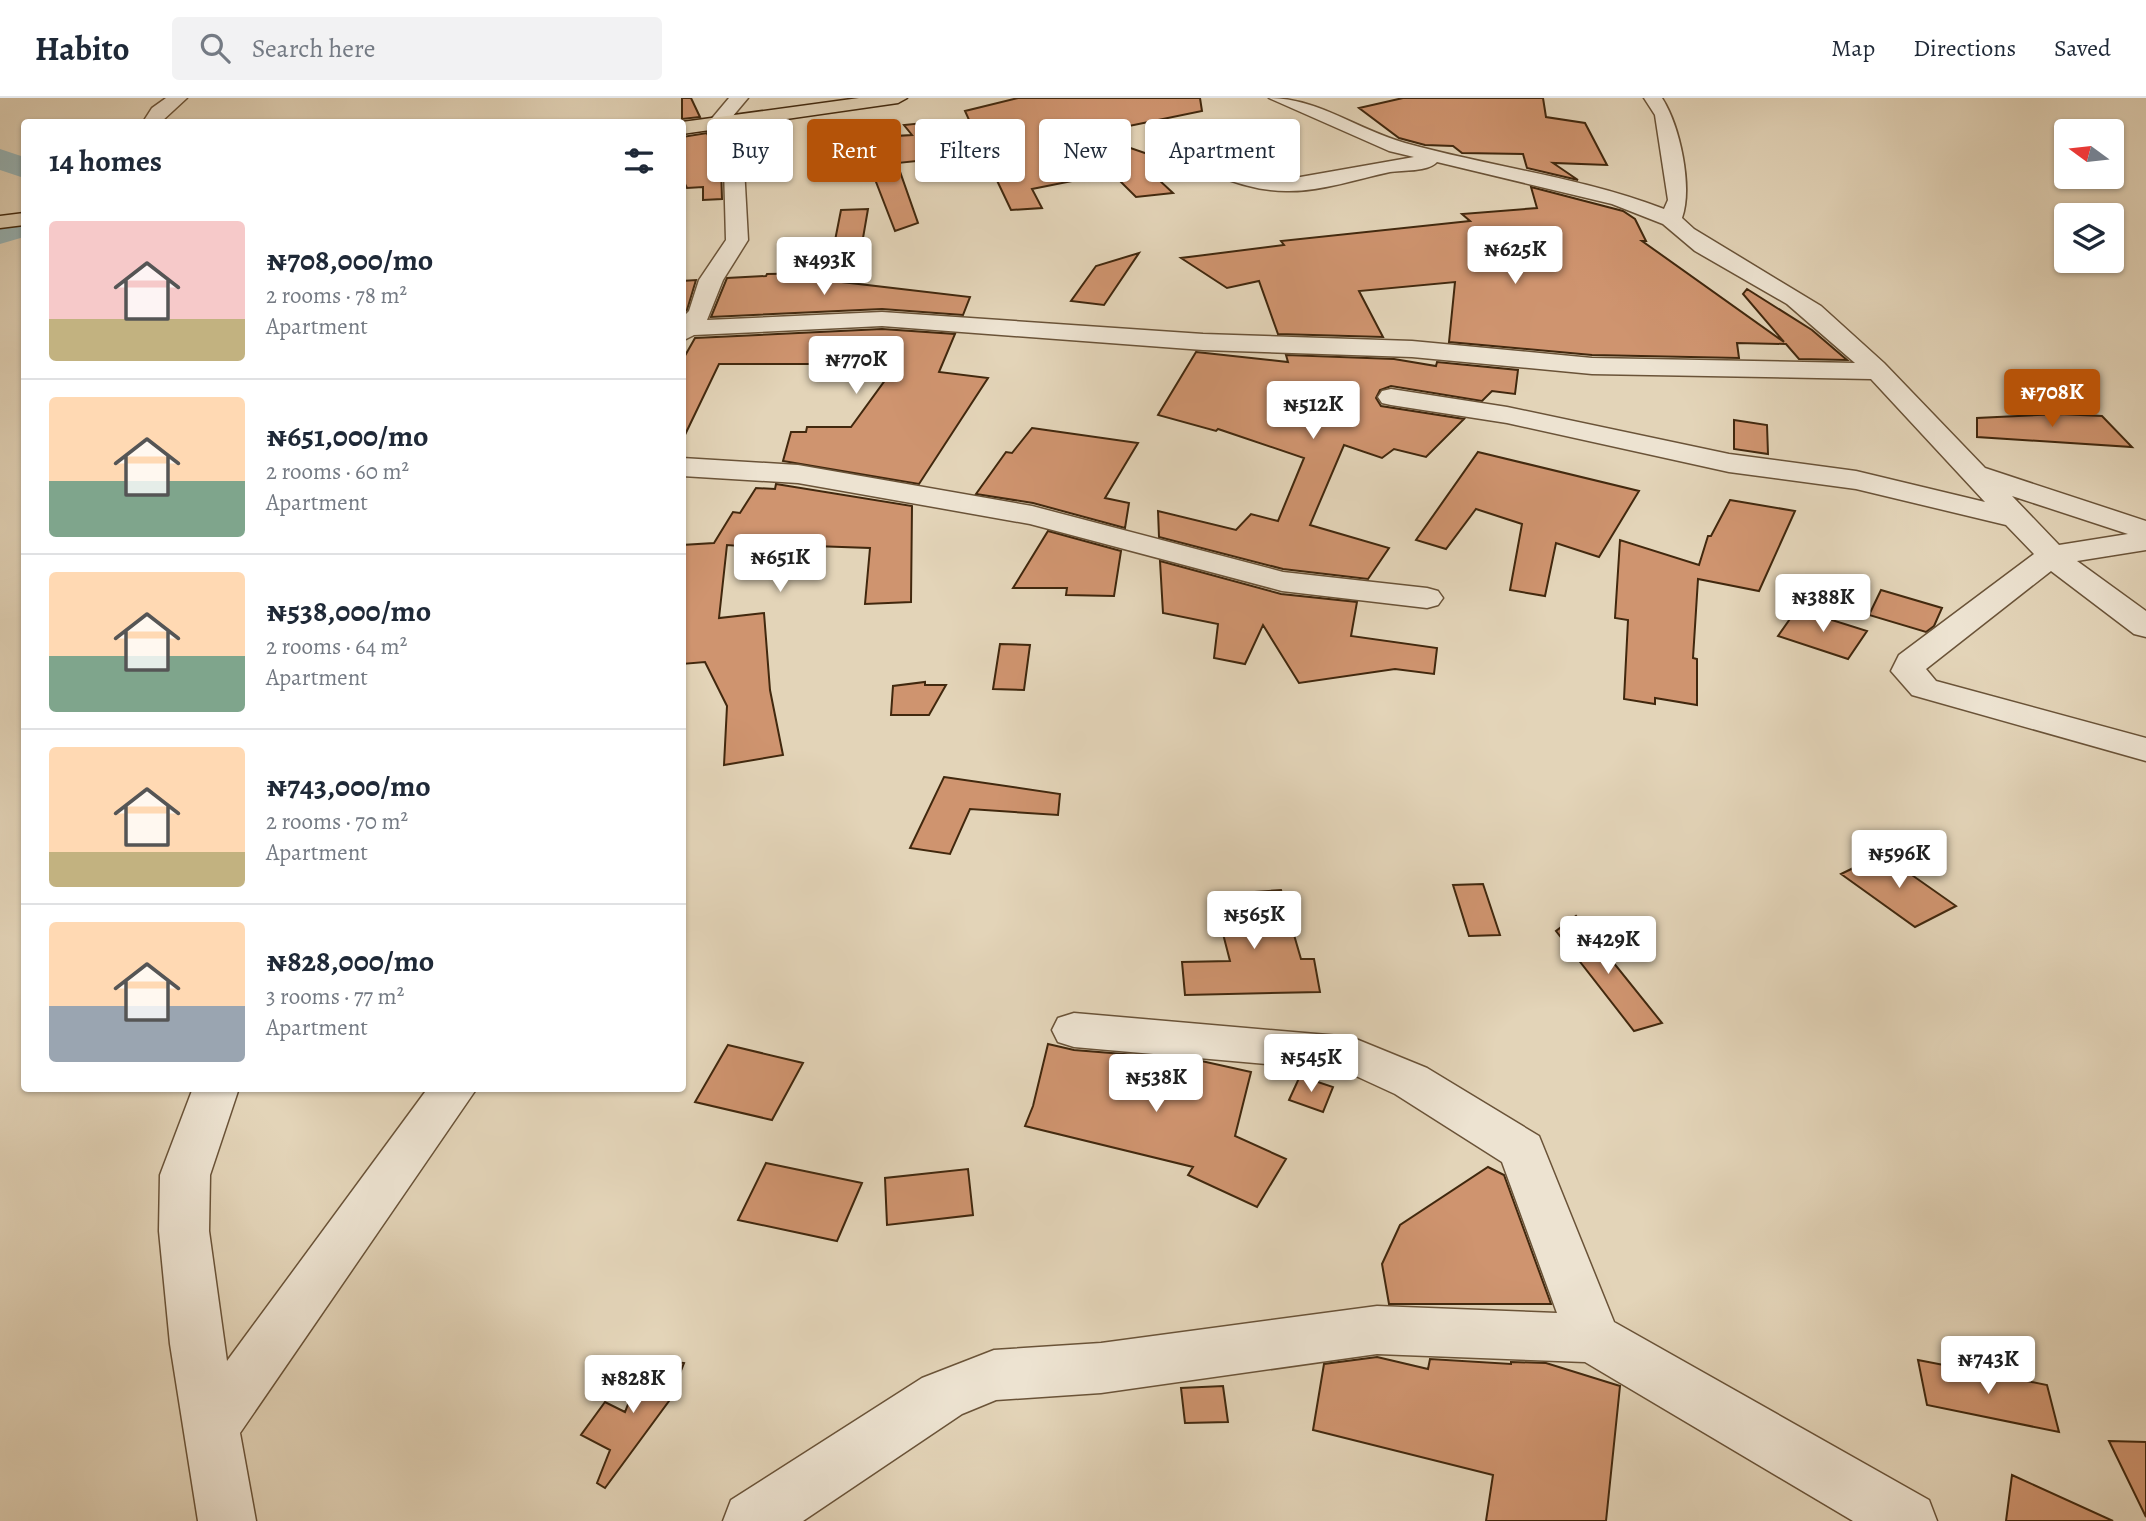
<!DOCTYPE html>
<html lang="en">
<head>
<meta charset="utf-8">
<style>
	:root { --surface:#fff; --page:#f2f2f3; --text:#1f2937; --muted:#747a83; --line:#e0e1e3; --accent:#b45309 }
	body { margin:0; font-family:Alegreya,serif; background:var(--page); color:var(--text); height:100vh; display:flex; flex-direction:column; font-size:26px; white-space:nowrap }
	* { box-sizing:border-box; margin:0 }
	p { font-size:23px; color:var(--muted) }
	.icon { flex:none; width:38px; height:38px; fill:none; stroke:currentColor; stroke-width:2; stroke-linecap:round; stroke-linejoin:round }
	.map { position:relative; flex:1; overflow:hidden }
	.panel { position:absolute; left:21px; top:21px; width:665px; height:973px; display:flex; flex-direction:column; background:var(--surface); border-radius:7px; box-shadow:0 2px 5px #0004 }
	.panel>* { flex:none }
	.guide { position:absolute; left:707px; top:21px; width:665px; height:63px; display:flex; gap:14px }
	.needle { width:46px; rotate:285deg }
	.controls { position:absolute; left:2054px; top:21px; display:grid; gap:14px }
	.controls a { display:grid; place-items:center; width:70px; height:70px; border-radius:7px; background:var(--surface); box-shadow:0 2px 5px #0004; font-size:35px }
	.price { position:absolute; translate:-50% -60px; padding:0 16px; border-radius:7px; background:#fff; color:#222; font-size:23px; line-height:46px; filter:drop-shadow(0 2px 4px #0008) }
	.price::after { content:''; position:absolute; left:50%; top:42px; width:21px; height:16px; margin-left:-10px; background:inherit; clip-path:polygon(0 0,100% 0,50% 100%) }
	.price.selected { background:var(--accent); color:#fff }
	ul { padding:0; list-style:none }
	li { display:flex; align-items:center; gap:21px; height:175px; padding:0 28px }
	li+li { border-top:2px solid var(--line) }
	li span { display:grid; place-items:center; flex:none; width:196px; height:140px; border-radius:7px; color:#555 }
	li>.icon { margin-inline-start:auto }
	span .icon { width:84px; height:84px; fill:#fffc; stroke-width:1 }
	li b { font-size:30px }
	h2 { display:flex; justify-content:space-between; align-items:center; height:84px; padding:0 28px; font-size:30px }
	.chip { padding:0 24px; border-radius:7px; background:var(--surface); box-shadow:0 2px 5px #0004; font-size:24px; line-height:63px }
	.chip.selected { background:var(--accent); color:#fff }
	header { display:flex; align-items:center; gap:42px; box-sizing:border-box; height:98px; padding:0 35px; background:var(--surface); border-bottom:2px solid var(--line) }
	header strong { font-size:33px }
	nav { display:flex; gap:38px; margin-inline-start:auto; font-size:24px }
	.search { width:490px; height:63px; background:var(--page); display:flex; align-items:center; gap:18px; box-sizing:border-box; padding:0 24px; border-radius:7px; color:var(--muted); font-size:26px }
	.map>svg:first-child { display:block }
</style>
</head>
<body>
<header>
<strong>Habito</strong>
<div class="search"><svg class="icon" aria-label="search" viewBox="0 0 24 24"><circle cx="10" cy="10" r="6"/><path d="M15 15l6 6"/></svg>Search here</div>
<nav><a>Map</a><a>Directions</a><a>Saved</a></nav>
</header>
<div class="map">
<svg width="2146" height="1423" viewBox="0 0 2146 1423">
	<rect width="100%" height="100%" fill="#e3d4b8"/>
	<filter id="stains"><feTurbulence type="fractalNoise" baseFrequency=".00286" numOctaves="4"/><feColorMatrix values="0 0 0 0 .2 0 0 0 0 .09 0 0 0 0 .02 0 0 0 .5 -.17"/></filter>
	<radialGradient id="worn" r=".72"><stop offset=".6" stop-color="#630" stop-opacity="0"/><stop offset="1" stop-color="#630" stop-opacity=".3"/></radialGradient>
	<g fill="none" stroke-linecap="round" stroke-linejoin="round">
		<path fill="#98b6b8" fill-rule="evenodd" d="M0,51L24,59V80L0,72Z
			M21,118L24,119V139L0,146V124Z"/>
	</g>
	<path fill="#cf946f" stroke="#41280e" stroke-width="2" d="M682,0H691L700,19L682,21Z
		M1018,0H1200L1202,13L1090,36L1191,71L1159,82L1173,95L1136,99L1112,75L1032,91L1042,110L1011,112L982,51L983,56L897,65L918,125L895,133L859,40L912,37L904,27L953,22V34L974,33L965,13Z
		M1403,0H1543L1546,19L1585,25L1607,67L1553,65L1578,82L1527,70L1523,56L1462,55L1453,48L1425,47L1399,40L1359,10Z
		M707,35L721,69L722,101L703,102V89L687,90L682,80V39Z
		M1531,89L1623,113L1635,121L1646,143H1642L1784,244L1743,196L1747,191L1812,232L1847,262L1799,261L1786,246L1737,245L1739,260L1592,257L1449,244L1455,184L1359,193L1383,239L1278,236L1259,183L1227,190L1181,160L1284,147L1281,143L1470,123L1462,116L1537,110Z
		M868,111L858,169L829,173L841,112Z
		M1139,155L1104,207L1071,203L1096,168Z
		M825,175V182L970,199L963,217L882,211L711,219L727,180L766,178L767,176Z
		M696,182L687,212L682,216V183Z
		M882,231L955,236L939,274L988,280L919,386L783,363L791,334H806L807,329H851L891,274L834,270L837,266H719L682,343V263L695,240Z
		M1196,254L1288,264L1286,257L1394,261L1436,268L1437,264L1518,272L1515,296L1492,293L1482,303L1391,288L1380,292L1376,300L1381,308L1464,321L1426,359L1394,351L1382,360L1344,347L1310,427L1389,450L1368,481L1283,471L1159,439L1158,413L1236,432L1251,416L1278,423L1304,360L1218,331L1216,333L1158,317Z
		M2059,316L2102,318L2132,349L1977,339V320Z
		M1734,322L1767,327L1768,356L1734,351Z
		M1032,330L1138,345L1105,400L1129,405L1125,430L1033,405L976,396L1006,354L1012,355Z
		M1478,354L1639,393L1599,459L1556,445L1545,498L1510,492L1522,426L1476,411L1446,451L1416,442Z
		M776,386L912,408L911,504L865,506L870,450L785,447L783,451L727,447L719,520L764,515L770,592L783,657L724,667L727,608L705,564L682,566V447L714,445L733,414L740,415L756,390L775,391Z
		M1730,402L1795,413L1759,493L1698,481L1693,560L1697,561V607L1655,600V606L1624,601L1628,522L1615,520L1620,442L1699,467L1708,438H1711Z
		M1048,433L1121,453L1114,498L1066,497L1067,490H1013Z
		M1160,463L1281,496L1357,504L1351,538L1437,550L1434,576L1395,571L1299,585L1263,527L1245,566L1214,560L1218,526L1163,515Z
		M1881,492L1942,510L1934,528L1926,534L1869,517Z
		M1797,511L1867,533L1848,561L1778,538Z
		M1000,546L1030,547L1024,592L993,591Z
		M925,584V587H946L929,617H891L893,588Z
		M944,679L1060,696L1058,717L970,711L950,756L910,750Z
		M1882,756L1956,808L1915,829L1841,776Z
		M1483,786L1500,837L1469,838L1453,787Z
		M1281,792L1301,861H1314L1320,894L1185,897L1182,864L1230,863L1213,797Z
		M1576,818L1662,925L1634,933L1556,833Z
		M1048,946L1074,952L1197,962L1251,974L1235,1038L1286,1061L1257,1109L1188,1077L1193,1069L1025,1028L1033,1008Z
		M728,947L803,965L772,1022L695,1004Z
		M1300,978L1333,989L1323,1014L1289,1002Z
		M766,1065L862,1085L837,1143L738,1122Z
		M1488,1069L1504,1077L1551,1206H1389L1382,1166L1400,1127Z
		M968,1071L973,1117L887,1127L885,1080Z
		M1377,1259L1428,1271L1430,1261L1511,1266V1264L1546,1265L1620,1288L1606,1423H1486L1493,1377L1313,1332L1324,1266Z
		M646,1260L684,1265L669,1303L605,1390L597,1385L610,1352L581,1337L605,1304L625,1314Z
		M1918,1262L2047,1287L2059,1334L1927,1307Z
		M1223,1288L1228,1324L1185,1325L1181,1290Z
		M2109,1343L2146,1344V1419Z
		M2012,1377L2113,1423H2006Z"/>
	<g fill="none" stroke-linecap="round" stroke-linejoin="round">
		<defs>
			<path id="street" d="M166,0H187L161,24H143L152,10Z
				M729,0H748L727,25L738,46L744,69L748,142L723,182L707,222L882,214L1203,236L1412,243L1592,260L1855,265L1787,206L1695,153L1663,126L1612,106L1437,64C1428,74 1403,72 1390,74C1357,81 1323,93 1289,93C1249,94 1211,75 1174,62L1171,58L1181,52L1254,76L1289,81L1414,59L1389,53L1269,0C1318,0 1358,32 1405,45C1491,69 1581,79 1664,111L1668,102L1655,17L1644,0H1662C1680,28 1693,89 1682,120L1694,131L1821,208L1884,265L1985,370L2146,423V452L2077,463L2146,513V539L2134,536L2051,473L1926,571L1936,583L2146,640V663L1912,597L1891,573L1899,557L2034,456L2006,427L1856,391L1729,374L1507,325L1391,307L1382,305L1378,299L1382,293L1391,291L1507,309L1729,356L1856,373L1985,404L1871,281L1592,276L1412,259L1203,252L882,228L694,237L682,243V220L689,213L699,182L726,142L724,69L718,46L708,25ZM2012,398L2128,436L2059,447Z
				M682,360L798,367L1032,408L1283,474L1427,490L1438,493L1443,500L1438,507L1427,510L1282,493L1030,426L798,385L682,378Z
				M1074,915L1351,939L1427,970L1539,1038L1614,1224L1929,1402L1937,1423H1853L1585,1264L1377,1256L1101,1295L996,1302L962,1316L803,1423H723L731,1402L922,1280L994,1252L1101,1245L1377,1208L1557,1215L1502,1064L1395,996L1345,973L1074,949L1058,944L1052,932L1058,920Z
				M193,990H239L210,1077L209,1133L227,1263L428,990H477L240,1335L256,1423H198L170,1246L159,1133L160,1077Z"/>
			<path id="highway" d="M859,0H907L898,5L682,36V24Z
				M24,115V127L0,130V118Z"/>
		</defs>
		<use href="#street" stroke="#6a5338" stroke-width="3"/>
		<use href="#highway" stroke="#41280e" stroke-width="3"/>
		<use href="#street" fill="#ede3d1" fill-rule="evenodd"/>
		<use href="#highway" fill="#e3d4b8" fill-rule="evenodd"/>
	</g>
	<rect width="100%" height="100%" filter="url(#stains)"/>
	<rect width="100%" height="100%" fill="url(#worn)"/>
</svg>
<div class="controls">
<a><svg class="needle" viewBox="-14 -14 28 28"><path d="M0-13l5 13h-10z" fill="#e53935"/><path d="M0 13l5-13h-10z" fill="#747a83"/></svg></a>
<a><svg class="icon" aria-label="layers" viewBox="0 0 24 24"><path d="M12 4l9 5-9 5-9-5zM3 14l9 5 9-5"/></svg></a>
</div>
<b class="price" style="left:1515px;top:188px">₦625K</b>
<b class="price" style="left:824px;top:199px">₦493K</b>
<b class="price" style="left:856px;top:298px">₦770K</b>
<b class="price selected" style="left:2052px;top:331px">₦708K</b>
<b class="price" style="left:1313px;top:343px">₦512K</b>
<b class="price" style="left:780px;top:496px">₦651K</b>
<b class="price" style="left:1823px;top:536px">₦388K</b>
<b class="price" style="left:1899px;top:792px">₦596K</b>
<b class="price" style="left:1254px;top:853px">₦565K</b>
<b class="price" style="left:1608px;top:878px">₦429K</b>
<b class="price" style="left:1311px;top:996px">₦545K</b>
<b class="price" style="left:1156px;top:1016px">₦538K</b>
<b class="price" style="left:1988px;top:1298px">₦743K</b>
<b class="price" style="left:633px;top:1317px">₦828K</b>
<div class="guide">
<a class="chip">Buy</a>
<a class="chip selected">Rent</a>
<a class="chip">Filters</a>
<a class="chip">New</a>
<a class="chip">Apartment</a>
</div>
<section class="panel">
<h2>14 homes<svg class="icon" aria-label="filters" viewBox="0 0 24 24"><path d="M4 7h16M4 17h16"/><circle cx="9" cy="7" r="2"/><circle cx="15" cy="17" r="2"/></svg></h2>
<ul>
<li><span style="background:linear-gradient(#f6c9c9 70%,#c2b280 0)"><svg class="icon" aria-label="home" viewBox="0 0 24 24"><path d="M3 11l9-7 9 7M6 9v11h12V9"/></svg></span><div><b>₦708,000/mo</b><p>2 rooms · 78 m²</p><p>Apartment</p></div></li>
<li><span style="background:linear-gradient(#ffd9b3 60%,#7fa58c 0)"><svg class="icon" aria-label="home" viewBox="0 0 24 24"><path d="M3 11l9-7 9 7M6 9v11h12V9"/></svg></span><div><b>₦651,000/mo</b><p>2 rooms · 60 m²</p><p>Apartment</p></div></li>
<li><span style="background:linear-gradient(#ffd9b3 60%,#7fa58c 0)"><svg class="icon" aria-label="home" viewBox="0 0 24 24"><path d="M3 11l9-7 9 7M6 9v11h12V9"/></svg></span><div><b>₦538,000/mo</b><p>2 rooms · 64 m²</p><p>Apartment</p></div></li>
<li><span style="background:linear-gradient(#ffd9b3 75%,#c2b280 0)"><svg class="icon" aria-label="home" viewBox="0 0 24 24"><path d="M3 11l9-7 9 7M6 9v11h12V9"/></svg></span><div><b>₦743,000/mo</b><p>2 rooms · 70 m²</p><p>Apartment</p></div></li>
<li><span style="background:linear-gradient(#ffd9b3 60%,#9aa5b1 0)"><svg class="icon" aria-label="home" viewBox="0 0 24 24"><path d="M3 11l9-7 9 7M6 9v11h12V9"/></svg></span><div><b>₦828,000/mo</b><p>3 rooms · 77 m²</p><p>Apartment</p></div></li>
</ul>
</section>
</div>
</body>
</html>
